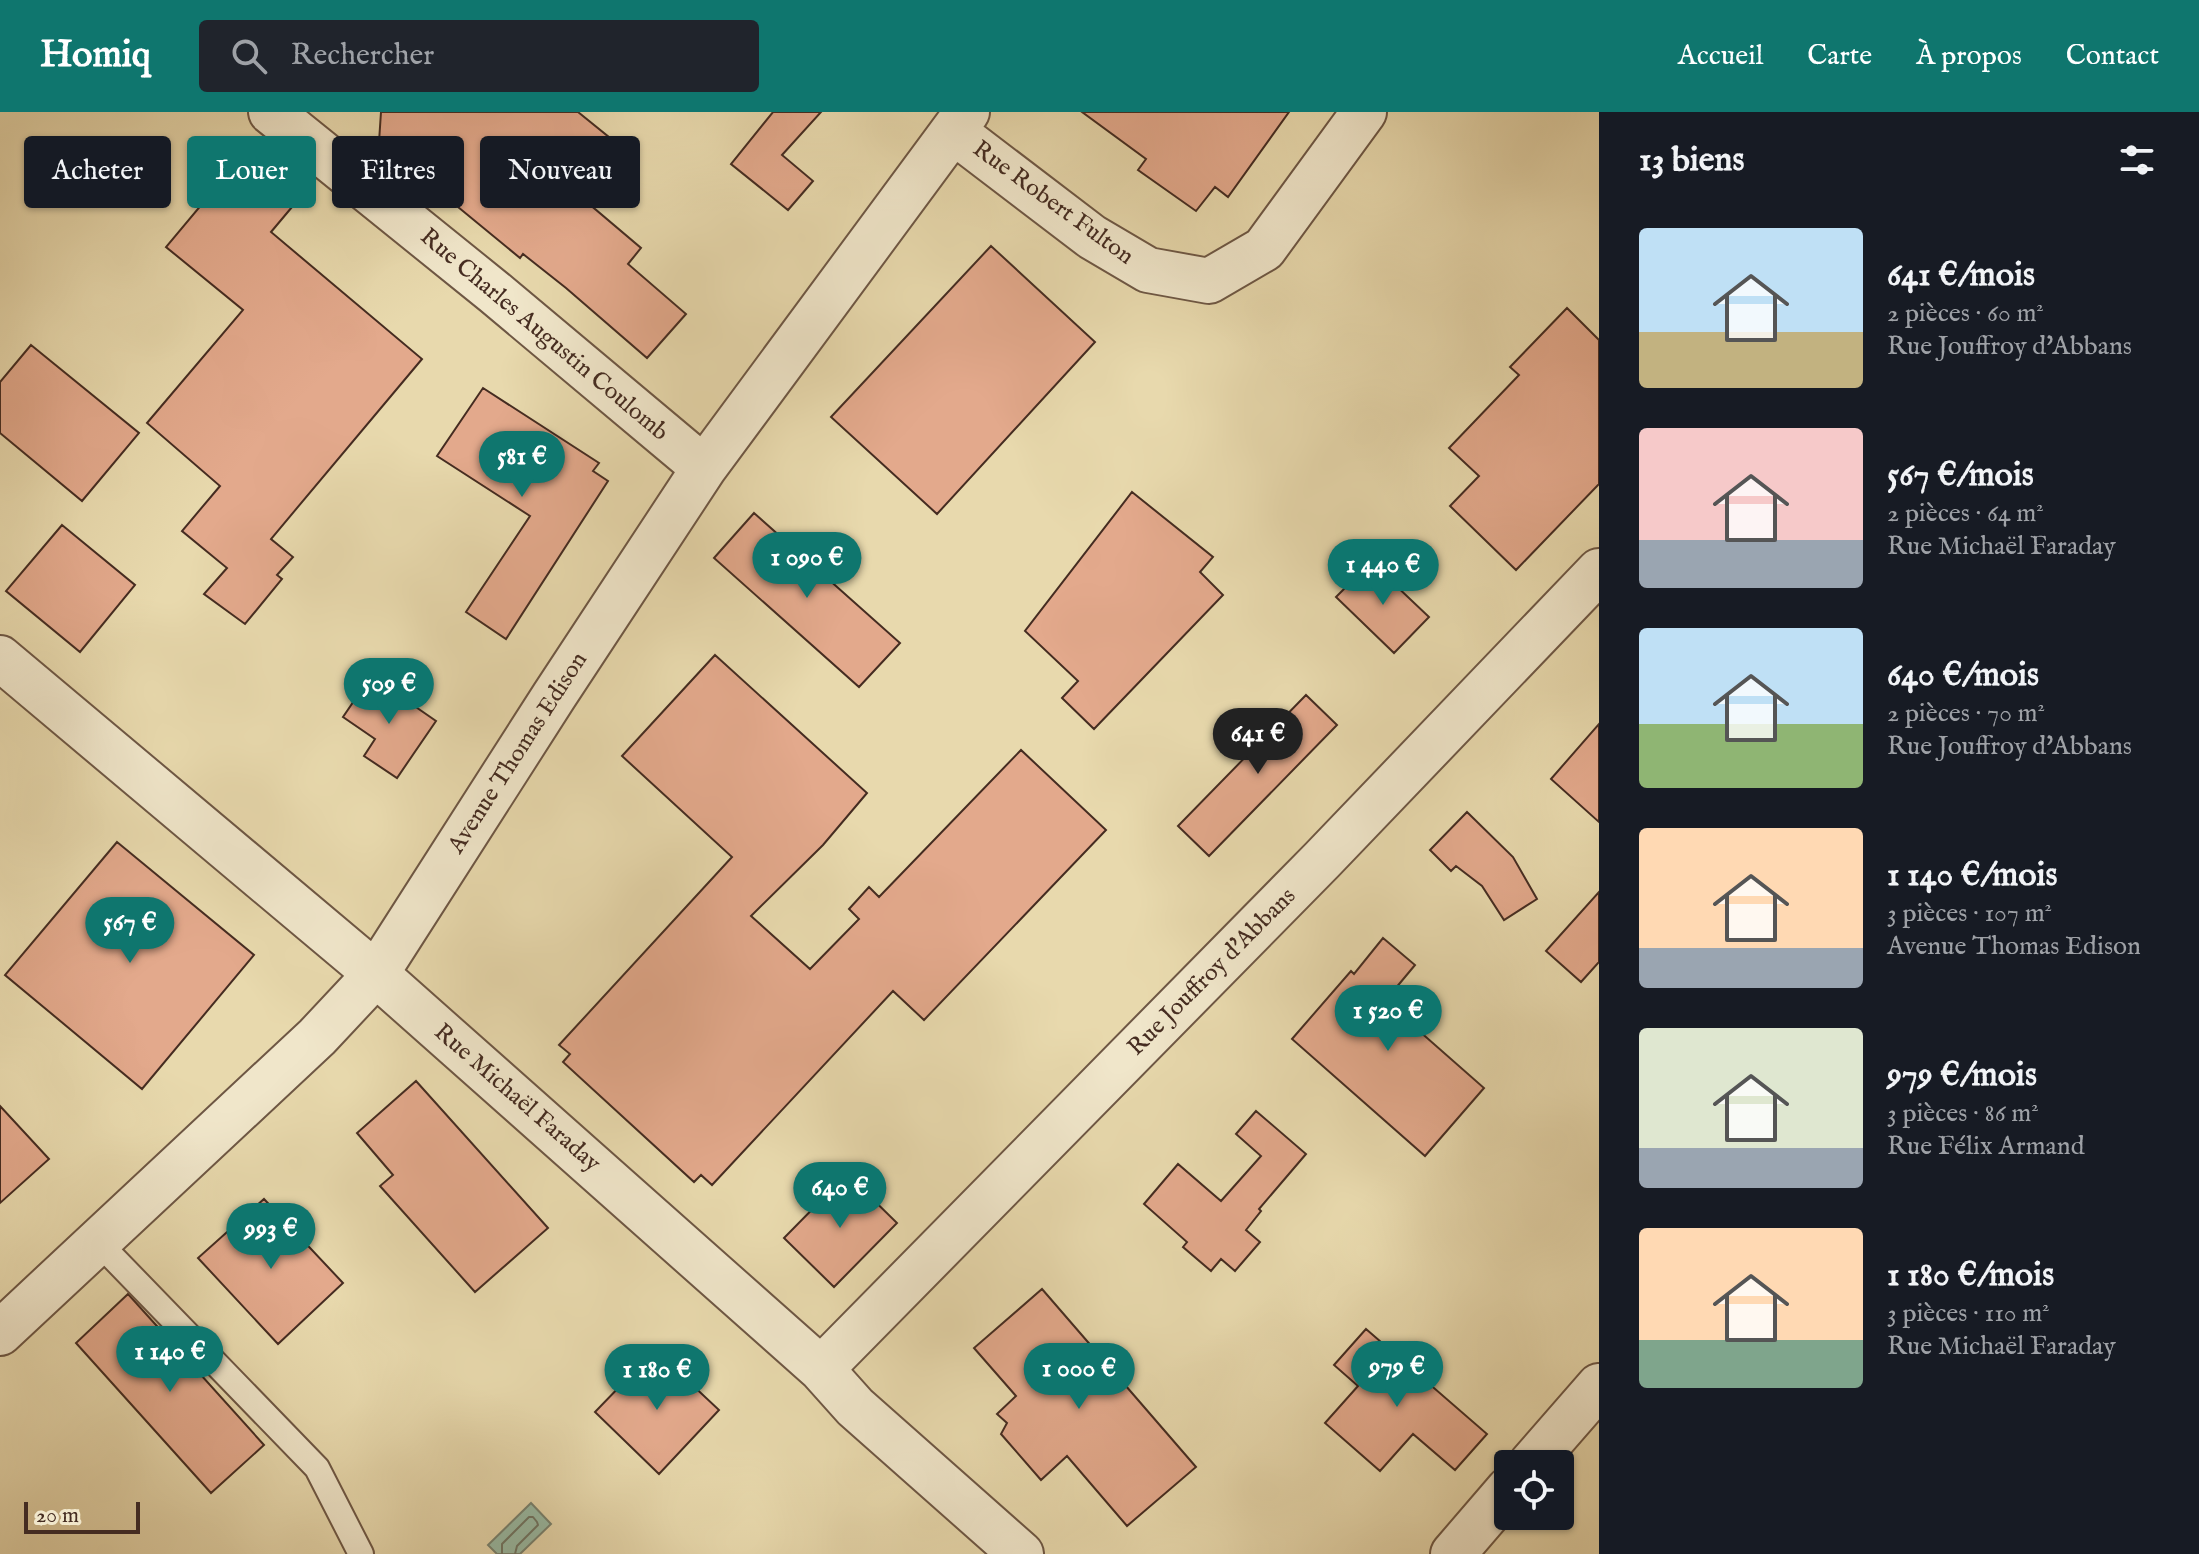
<!DOCTYPE html>
<html lang="fr">
<head>
<meta charset="utf-8">
<style>
	:root { --surface:#171b24; --page:#20242c; --text:#f1f3f6; --muted:#9ea1a6; --accent:#0f766e }
	body { margin:0; font-family:"IM FELL English",serif; background:var(--page); color:var(--text); height:100vh; display:flex; flex-direction:column; font-size:30px; white-space:nowrap }
	* { box-sizing:border-box; margin:0 }
	p { font-size:26px; color:var(--muted) }
	.icon { flex:none; width:44px; height:44px; fill:none; stroke:currentColor; stroke-width:2; stroke-linecap:round; stroke-linejoin:round }
	.map { position:relative; flex:1; overflow:hidden }
	.drawer { display:flex; flex-direction:column; background:var(--surface); width:600px }
	.drawer>* { flex:none }
	.guide { position:absolute; left:24px; top:24px; width:760px; height:72px; display:flex; gap:16px }
	.controls { position:absolute; left:1494px; top:1338px; display:grid; gap:16px }
	.controls a { display:grid; place-items:center; width:80px; height:80px; border-radius:8px; background:var(--surface); box-shadow:0 2px 6px #0004; font-size:40px }
	.scale { position:absolute; left:24px; bottom:20px; width:116px; box-sizing:border-box; padding-left:8px; border:4px solid #452c21; border-top:0; font-size:22px; line-height:28px; white-space:nowrap; color:#452c21; -webkit-text-stroke:6px #f0e6ca; paint-order:stroke }
	.price { position:absolute; translate:-50% -68px; padding:0 18px; border-radius:28px; background:var(--accent); color:#fff; font-size:26px; line-height:52px; filter:drop-shadow(0 2px 4px #0008) }
	.price::after { content:''; position:absolute; left:50%; top:48px; width:24px; height:18px; margin-left:-12px; background:inherit; clip-path:polygon(0 0,100% 0,50% 100%) }
	.price.on { background:#222; color:#fff }
	ul { padding:0; list-style:none }
	li { display:flex; align-items:center; gap:24px; height:200px; padding:0 40px }
	li span { display:grid; place-items:center; flex:none; width:224px; height:160px; border-radius:8px; color:#555 }
	li>.icon { margin-inline-start:auto }
	span .icon { width:96px; height:96px; fill:#fffc; stroke-width:1 }
	li b { font-size:34px }
	h2 { display:flex; justify-content:space-between; align-items:center; height:96px; padding:0 40px; font-size:34px }
	.chip { padding:0 28px; border-radius:8px; background:var(--surface); box-shadow:0 2px 6px #0004; font-size:28px; line-height:72px }
	.chip.on { background:var(--accent); color:#fff }
	header { display:flex; align-items:center; gap:48px; box-sizing:border-box; height:112px; padding:0 40px; background:var(--accent); color:#fff }
	header strong { font-size:38px }
	nav { display:flex; gap:44px; margin-inline-start:auto; font-size:28px }
	.search { width:560px; height:72px; background:var(--page); display:flex; align-items:center; gap:20px; box-sizing:border-box; padding:0 28px; border-radius:8px; color:var(--muted); font-size:30px }
	main { display:flex; flex:1; min-height:0 }
	.map>svg:first-child { display:block }
</style>
</head>
<body>
<header>
<strong>Homiq</strong>
<div class="search"><svg class="icon" aria-label="search" viewBox="0 0 24 24"><circle cx="10" cy="10" r="6"/><path d="M15 15l6 6"/></svg>Rechercher</div>
<nav><a>Accueil</a><a>Carte</a><a>À propos</a><a>Contact</a></nav>
</header>
<main>
<div class="map">
<svg width="1599" height="1442" viewBox="0 0 1599 1442">
	<rect width="100%" height="100%" fill="#e8d9ad"/>
	<filter id="stains"><feTurbulence type="fractalNoise" baseFrequency=".0025" numOctaves="4"/><feColorMatrix values="0 0 0 0 .2 0 0 0 0 .09 0 0 0 0 .02 0 0 0 .5 -.17"/></filter>
	<radialGradient id="worn" r=".72"><stop offset=".6" stop-color="#630" stop-opacity="0"/><stop offset="1" stop-color="#630" stop-opacity=".3"/></radialGradient>
	<path fill="#98bba5" stroke="#778270" stroke-width="2" d="M531,1391L551,1412L520,1442H497L488,1433Z"/>
	<g fill="none" stroke-linecap="round" stroke-linejoin="round">
		<path stroke="#6e7463" stroke-width="2" d="M502,1442V1432L529,1405H533L537,1410L538,1413L517,1434L515,1442"/>
	</g>
	<path fill="#e3a98c" stroke="#452c21" stroke-width="2" d="M381,0H578L615,30L575,80L641,136L628,152L686,202L647,246L566,176L523,142L520,146L379,30Z
		M773,0H821L782,43L813,69L788,98L731,52Z
		M1082,0H1289L1228,85L1215,75L1196,99L1138,58L1146,47Z
		M238,49L292,95L271,120L422,247L271,427L293,445L277,463L282,467L245,512L204,482L227,456L182,419L220,374L147,311L243,198L166,135Z
		M991,134L1095,230L937,402L831,305Z
		M1567,196L1599,228V372L1516,458L1450,394L1479,364L1449,336L1519,263L1510,255Z
		M31,233L139,321L82,389L0,321V270Z
		M483,276L599,351L593,359L608,369L506,527L466,500L530,404L437,344Z
		M1132,380L1213,445L1200,460L1223,483L1094,617L1062,586L1078,569L1025,519Z
		M754,401L900,531L859,575L714,446Z
		M62,413L135,473L80,540L6,479Z
		M1371,450L1429,505L1394,541L1336,485Z
		M715,543L867,681L823,733L751,804L810,857L859,807L849,797L869,775L879,785L1021,638L1106,718L924,908L893,879L712,1073L701,1063L694,1070L563,950L570,942L559,933L732,745L622,644Z
		M371,564L436,609L397,666L364,644L375,627L343,605Z
		M1306,583L1337,613L1209,744L1178,714Z
		M1599,612V710L1551,667Z
		M1467,700L1513,745L1537,787L1504,808L1482,774L1456,754L1451,759L1430,738Z
		M117,730L254,843L142,977L5,863Z
		M1599,780V850L1581,870L1546,839Z
		M1383,826L1415,853L1385,889L1484,976L1425,1044L1292,927L1351,859L1354,862Z
		M416,969L548,1116L475,1180L380,1074L393,1063L357,1021Z
		M0,994L49,1047L0,1091Z
		M1256,999L1306,1042L1259,1097L1261,1099L1246,1118L1260,1130L1235,1159L1221,1147L1211,1159L1183,1135L1187,1130L1144,1092L1178,1052L1221,1089L1261,1044L1236,1022Z
		M847,1062L897,1111L834,1175L784,1126Z
		M264,1087L343,1171L278,1232L198,1146Z
		M1042,1177L1196,1355L1127,1414L1067,1344L1041,1368L1001,1322L1007,1311L997,1302L1016,1284L974,1236Z
		M128,1182L264,1333L211,1381L76,1231Z
		M1366,1217L1487,1322L1455,1358L1413,1322L1380,1359L1325,1311L1358,1274L1334,1253Z
		M655,1238L719,1298L659,1362L595,1300Z"/>
	<g fill="none" stroke-linecap="round" stroke-linejoin="round">
		<defs>
			<path id="lane" d="M98,1130L317,1356L361,1442"/>
			<path id="street" d="M271,0L494,180L704,356
				M953,19L1092,125L1148,158L1209,169L1264,137L1364,0
				M0,546L376,862L821,1257L855,1295L1021,1442
				M0,1221L317,925L376,862L554,584L704,356L967,0
				M821,1257L1322,748L1599,459
				M1531,1352L1599,1274
				M1453,1442L1508,1378"/>
		</defs>
		<use href="#lane" stroke="#6e5744" stroke-width="28"/>
		<use href="#street" stroke="#6e5744" stroke-width="48"/>
		<use href="#lane" stroke="#f0e6ca" stroke-width="24"/>
		<use href="#street" stroke="#f0e6ca" stroke-width="44"/>
	</g>
	<g text-anchor="middle" dominant-baseline="central" stroke-width="6" stroke-linejoin="round" paint-order="stroke">
		<g font-size="24" fill="#452c21" stroke="#f0e6ca">
			<text transform="translate(1053 91) rotate(36)">Rue Robert Fulton</text>
			<text transform="translate(544 223) rotate(40)">Rue Charles Augustin Coulomb</text>
			<text transform="translate(518 641) rotate(-57)">Avenue Thomas Edison</text>
			<text transform="translate(1212 860) rotate(-45)">Rue Jouffroy d'Abbans</text>
			<text transform="translate(517 986) rotate(41)">Rue Michaël Faraday</text>
		</g>
	</g>
	<rect width="100%" height="100%" filter="url(#stains)"/>
	<rect width="100%" height="100%" fill="url(#worn)"/>
</svg>
<div class="controls">
<a><svg class="icon" aria-label="locate" viewBox="0 0 24 24"><circle cx="12" cy="12" r="6"/><path d="M12 2v4M12 18v4M2 12h4M18 12h4"/></svg></a>
</div>
<div class="scale">20 m</div>
<b class="price" style="left:522px;top:387px">581 €</b>
<b class="price" style="left:807px;top:488px">1 090 €</b>
<b class="price" style="left:1383px;top:495px">1 440 €</b>
<b class="price" style="left:389px;top:614px">509 €</b>
<b class="price on" style="left:1258px;top:664px">641 €</b>
<b class="price" style="left:130px;top:853px">567 €</b>
<b class="price" style="left:1388px;top:941px">1 520 €</b>
<b class="price" style="left:840px;top:1118px">640 €</b>
<b class="price" style="left:271px;top:1159px">993 €</b>
<b class="price" style="left:170px;top:1282px">1 140 €</b>
<b class="price" style="left:1397px;top:1297px">979 €</b>
<b class="price" style="left:1079px;top:1299px">1 000 €</b>
<b class="price" style="left:657px;top:1300px">1 180 €</b>
<div class="guide">
<a class="chip">Acheter</a>
<a class="chip on">Louer</a>
<a class="chip">Filtres</a>
<a class="chip">Nouveau</a>
</div>
</div>
<section class="drawer">
<h2>13 biens<svg class="icon" aria-label="filters" viewBox="0 0 24 24"><path d="M4 7h16M4 17h16"/><circle cx="9" cy="7" r="2"/><circle cx="15" cy="17" r="2"/></svg></h2>
<ul>
<li><span style="background:linear-gradient(#bfe0f5 65%,#c2b280 0)"><svg class="icon" aria-label="home" viewBox="0 0 24 24"><path d="M3 11l9-7 9 7M6 9v11h12V9"/></svg></span><div><b>641 €/mois</b><p>2 pièces · 60 m²</p><p>Rue Jouffroy d'Abbans</p></div></li>
<li><span style="background:linear-gradient(#f6c9c9 70%,#9aa5b1 0)"><svg class="icon" aria-label="home" viewBox="0 0 24 24"><path d="M3 11l9-7 9 7M6 9v11h12V9"/></svg></span><div><b>567 €/mois</b><p>2 pièces · 64 m²</p><p>Rue Michaël Faraday</p></div></li>
<li><span style="background:linear-gradient(#bfe0f5 60%,#8fb573 0)"><svg class="icon" aria-label="home" viewBox="0 0 24 24"><path d="M3 11l9-7 9 7M6 9v11h12V9"/></svg></span><div><b>640 €/mois</b><p>2 pièces · 70 m²</p><p>Rue Jouffroy d'Abbans</p></div></li>
<li><span style="background:linear-gradient(#ffd9b3 75%,#9aa5b1 0)"><svg class="icon" aria-label="home" viewBox="0 0 24 24"><path d="M3 11l9-7 9 7M6 9v11h12V9"/></svg></span><div><b>1 140 €/mois</b><p>3 pièces · 107 m²</p><p>Avenue Thomas Edison</p></div></li>
<li><span style="background:linear-gradient(#dfe7d0 75%,#9aa5b1 0)"><svg class="icon" aria-label="home" viewBox="0 0 24 24"><path d="M3 11l9-7 9 7M6 9v11h12V9"/></svg></span><div><b>979 €/mois</b><p>3 pièces · 86 m²</p><p>Rue Félix Armand</p></div></li>
<li><span style="background:linear-gradient(#ffd9b3 70%,#7fa58c 0)"><svg class="icon" aria-label="home" viewBox="0 0 24 24"><path d="M3 11l9-7 9 7M6 9v11h12V9"/></svg></span><div><b>1 180 €/mois</b><p>3 pièces · 110 m²</p><p>Rue Michaël Faraday</p></div></li>
</ul>
</section>
</main>
</body>
</html>
